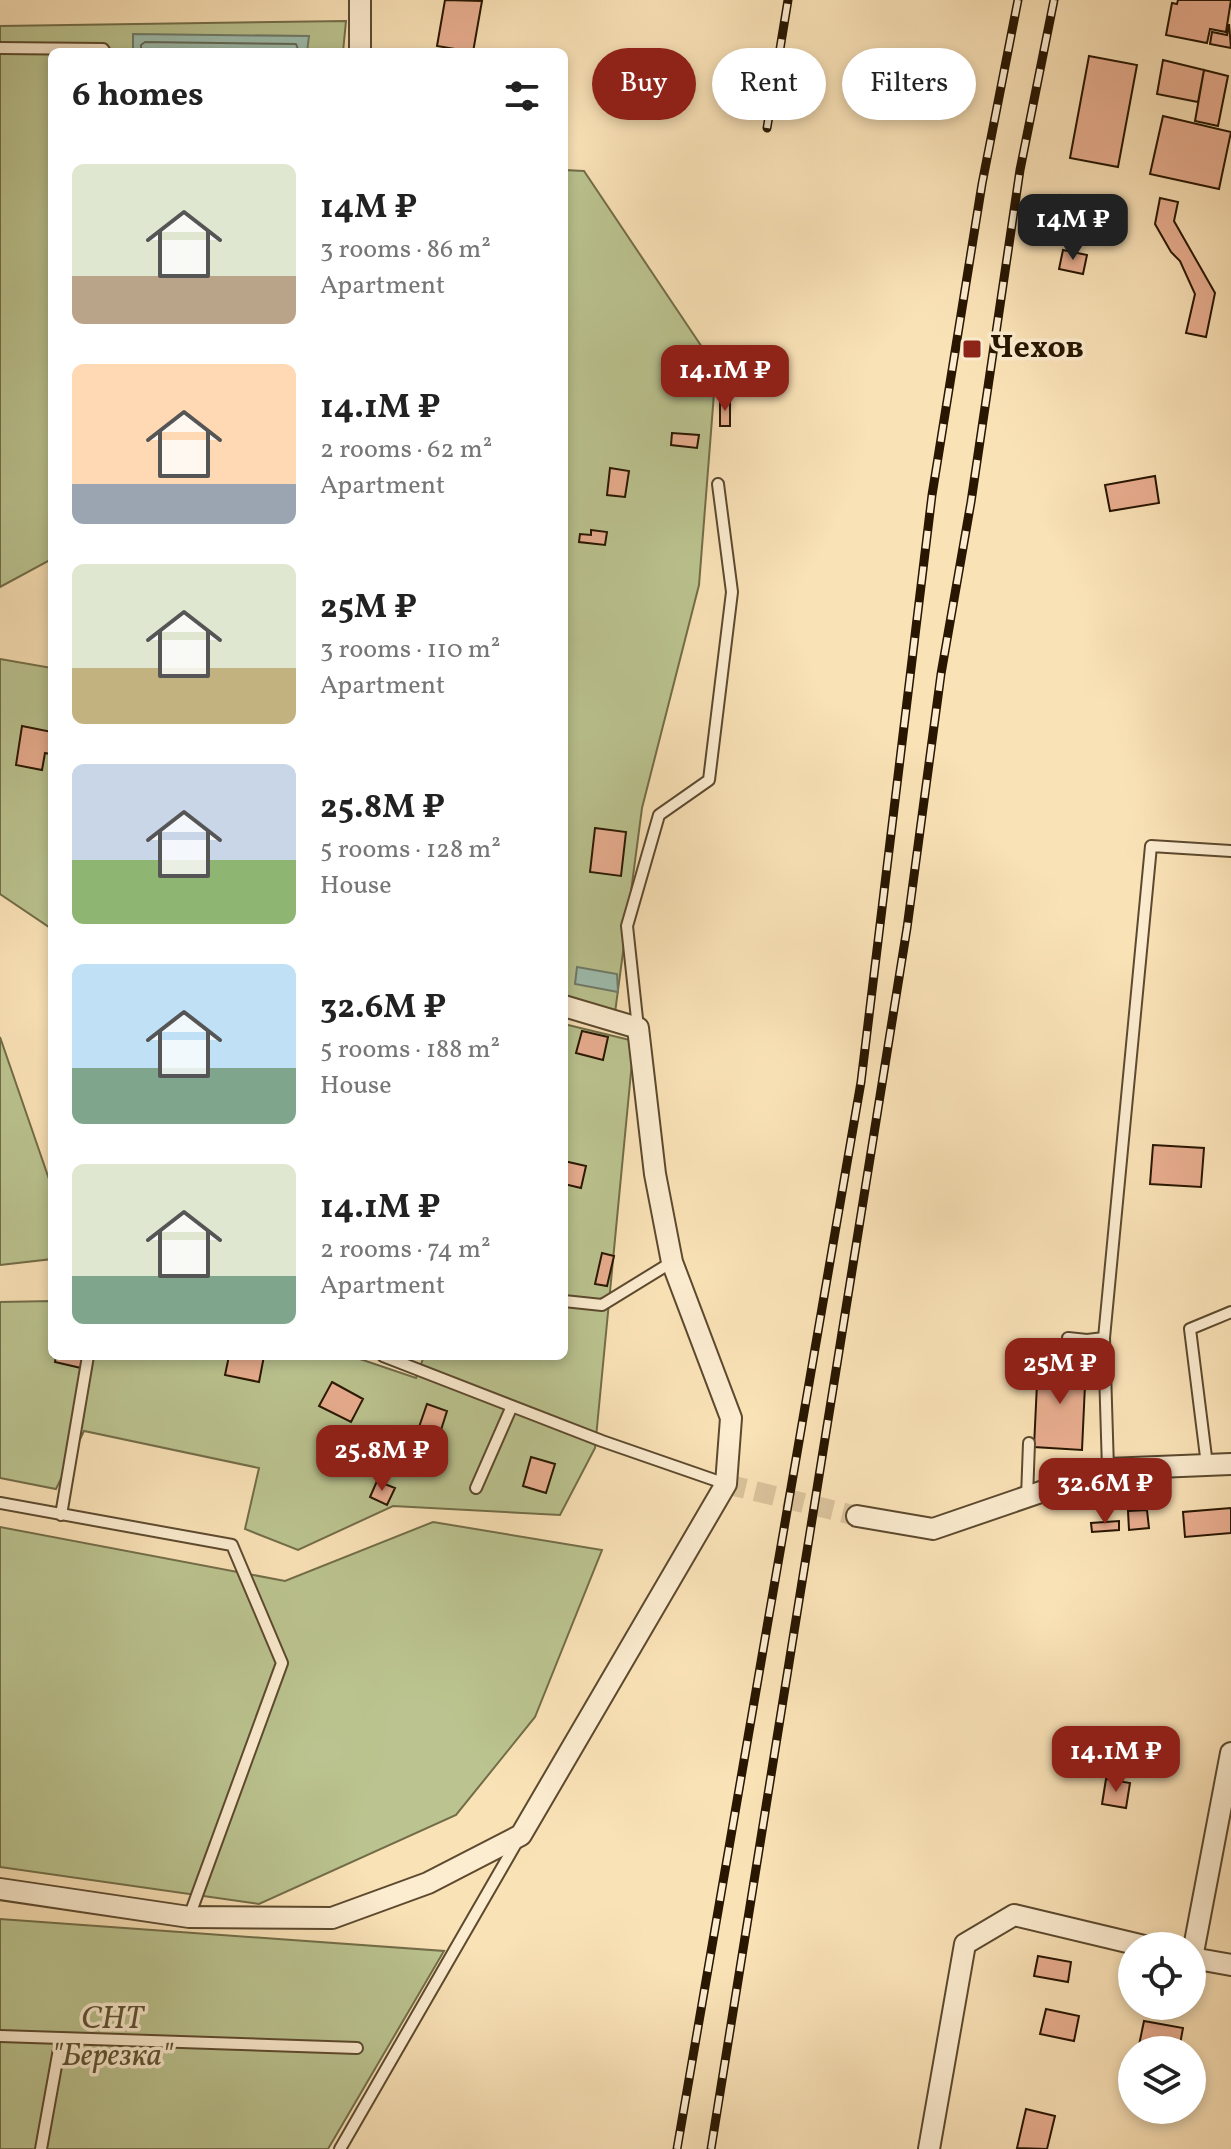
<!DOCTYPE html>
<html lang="en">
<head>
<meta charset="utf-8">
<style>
	:root { --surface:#fff; --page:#f6f6f6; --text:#222; --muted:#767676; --accent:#8f2418 }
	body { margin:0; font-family:Vollkorn,serif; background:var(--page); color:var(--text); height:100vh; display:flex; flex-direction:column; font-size:30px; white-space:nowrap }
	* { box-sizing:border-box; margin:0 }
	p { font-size:26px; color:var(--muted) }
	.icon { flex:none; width:44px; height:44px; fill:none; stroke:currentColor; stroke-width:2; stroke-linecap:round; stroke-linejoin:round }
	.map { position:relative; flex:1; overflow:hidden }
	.side { position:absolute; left:48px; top:48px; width:520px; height:1312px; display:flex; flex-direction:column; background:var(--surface); border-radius:12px; box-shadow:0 4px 12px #0003 }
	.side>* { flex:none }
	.top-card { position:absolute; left:592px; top:48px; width:518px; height:72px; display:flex; gap:16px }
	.controls { position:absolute; left:1118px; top:1932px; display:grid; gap:16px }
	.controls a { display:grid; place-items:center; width:88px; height:88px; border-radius:50%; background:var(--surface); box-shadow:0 4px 12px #0003; font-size:40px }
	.price { position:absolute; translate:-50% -68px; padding:0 18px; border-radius:16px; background:var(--accent); color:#fff; font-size:26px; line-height:52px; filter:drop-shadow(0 2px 4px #0008) }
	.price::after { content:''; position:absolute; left:50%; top:48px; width:24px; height:18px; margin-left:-12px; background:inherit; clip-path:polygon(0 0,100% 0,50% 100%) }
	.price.on { background:#222; color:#fff }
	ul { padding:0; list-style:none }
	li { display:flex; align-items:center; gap:24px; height:200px; padding:0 24px }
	li span { display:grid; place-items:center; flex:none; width:224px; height:160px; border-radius:12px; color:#555 }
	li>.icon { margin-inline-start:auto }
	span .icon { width:96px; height:96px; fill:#fffc; stroke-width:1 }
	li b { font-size:34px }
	h2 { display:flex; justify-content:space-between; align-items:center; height:96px; padding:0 24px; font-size:34px }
	.chip { padding:0 28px; border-radius:36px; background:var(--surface); box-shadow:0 4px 12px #0003; font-size:28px; line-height:72px }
	.chip.on { background:var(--accent); color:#fff }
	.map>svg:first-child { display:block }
</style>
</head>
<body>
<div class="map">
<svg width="1231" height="2149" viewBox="0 0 1231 2149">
	<rect width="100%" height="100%" fill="#fae2b7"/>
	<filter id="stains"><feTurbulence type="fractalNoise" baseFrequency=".0025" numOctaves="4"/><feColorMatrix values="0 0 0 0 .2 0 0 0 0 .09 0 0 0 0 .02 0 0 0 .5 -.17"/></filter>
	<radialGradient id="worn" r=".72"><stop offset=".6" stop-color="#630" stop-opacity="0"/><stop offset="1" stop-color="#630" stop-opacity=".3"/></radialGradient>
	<path fill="#bbc490" stroke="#726d48" stroke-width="2" d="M346,21L343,52H52V559L0,587V26Z
		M564,170L584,171L716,368L699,585L642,808L615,1013L564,997Z
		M0,659L52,668V929L0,894Z
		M564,1024L634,1041L595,1448L560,1515L393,1506L298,1550L245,1529L259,1468L84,1431L56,1489L0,1478V1302L52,1301V1356H351L416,1378L424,1356H564Z
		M0,1037L49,1179L52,1180V1259L0,1265Z
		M433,1522L602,1550L535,1717L456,1815L259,1904L0,1867V1527L285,1581Z
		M0,1919L444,1951L328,2149H0Z"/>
	<path fill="#9ebeaf" stroke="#6f7b69" stroke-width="2" d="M133,34L309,36L307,52H133Z
		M577,967L617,974L618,992L575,984Z"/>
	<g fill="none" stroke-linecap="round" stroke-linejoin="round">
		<path stroke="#636a58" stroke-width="2" d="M141,52V45L145,42L296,44L299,52"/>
	</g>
	<path fill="#e9ae90" stroke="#281601" stroke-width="2" d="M445,0L482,1L473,52L437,46Z
		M1178,0H1231L1226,32L1210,29L1207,43L1166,35L1172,3L1177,4Z
		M1229,24L1231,48L1210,44L1212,32L1227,35Z
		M1089,56L1137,65L1118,167L1070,158Z
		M1163,60L1204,70L1198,102L1157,94Z
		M1204,70L1228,76L1218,126L1195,121Z
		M1163,116L1231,132L1219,189L1150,174Z
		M1060,195L1077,198L1071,229L1054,226Z
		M1160,198L1178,202L1174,221L1215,293L1206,337L1186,333L1195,294L1180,261L1171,252L1155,224Z
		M1063,250L1087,255L1083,274L1059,269Z
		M730,399V426H720V400Z
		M672,433L699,435L697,448L671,445Z
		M610,468L629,471L625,497L607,495Z
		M1155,476L1159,503L1110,511L1105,485Z
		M591,530L607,532L605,545L579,542L580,534L591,535Z
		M22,726L52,732L50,754L45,753L42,770L16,765Z
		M595,828L626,832L621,876L590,872Z
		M582,1031L608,1037L603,1060L576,1053Z
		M1153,1145L1204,1148L1201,1187L1150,1184Z
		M564,1161L586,1166L581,1188L564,1184Z
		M602,1253L614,1256L607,1286L595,1284Z
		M56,1356H83L81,1368L55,1362Z
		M229,1356H264L259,1382L225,1375Z
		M1038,1362L1086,1363L1082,1450L1034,1447Z
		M332,1382L363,1399L351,1422L319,1406Z
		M427,1404L447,1411L440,1433L419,1427Z
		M531,1457L555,1464L546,1493L523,1486Z
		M377,1481L395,1488L387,1505L370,1497Z
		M1231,1508V1533L1185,1537L1183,1512Z
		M1147,1510L1149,1528L1129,1530L1128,1511Z
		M1119,1521V1530L1092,1532L1091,1523Z
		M1106,1779L1130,1783L1126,1808L1102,1804Z
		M1038,1956L1071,1962L1068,1982L1034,1976Z
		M1046,2009L1079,2016L1074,2041L1040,2034Z
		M1144,2021L1183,2028L1179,2050L1139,2045Z
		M1026,2109L1055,2116L1047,2149L1017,2148Z"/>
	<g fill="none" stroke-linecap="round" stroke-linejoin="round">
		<path stroke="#dac39c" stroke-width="20" stroke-dasharray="20 10" stroke-linecap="butt" d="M726,1484L857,1516"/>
		<defs>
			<path id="lane" d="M0,48L103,49L105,52
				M638,1028L627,926L659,815L709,780L732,592L718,484
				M564,1301L602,1305L672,1262
				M1068,1338L1087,1340L1104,1338
				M383,1356L602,1441L726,1484
				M1207,1465L1190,1329L1231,1312
				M1108,1469L1104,1338L1151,846L1231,851
				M476,1488L512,1406
				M1027,1497L1029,1443
				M0,1503L232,1545L282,1663L189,1917
				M61,1515L88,1356
				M0,2036L61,2038
				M41,2149L61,2038L357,2048
				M340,2149L518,1840"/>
			<path id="street" d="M360,0V52
				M857,1516L933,1529L1108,1469L1231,1464
				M0,1889L189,1917L332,1918L428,1883L521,1835L726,1484L731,1418L672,1262L655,1174L638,1028L564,1006
				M1192,1958L1231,1753
				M1192,1958L1231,1965
				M929,2149L965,1944L1014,1915L1144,1946"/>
		</defs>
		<use href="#lane" stroke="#5c492e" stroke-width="14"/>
		<use href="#street" stroke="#5c492e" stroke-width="24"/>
		<use href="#lane" stroke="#fcecd0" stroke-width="10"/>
		<use href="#street" stroke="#fcecd0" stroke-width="20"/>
		<defs>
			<path id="rail" d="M767,128L788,0
				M677,2149L861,1082L932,495L982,184L1018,0
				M711,2149L907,928L941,674L971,502L1020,170L1054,0"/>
		</defs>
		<use href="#rail" stroke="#281601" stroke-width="9"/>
		<use href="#rail" stroke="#fcecd0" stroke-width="6" stroke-dasharray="18" stroke-linecap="butt"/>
	</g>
	<rect fill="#8f2418" stroke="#fcecd0" stroke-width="3" x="962" y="339" width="20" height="20" rx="4"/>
	<g text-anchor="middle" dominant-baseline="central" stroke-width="7" stroke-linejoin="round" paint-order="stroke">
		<g font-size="32" font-weight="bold" fill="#281601" stroke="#fcecd0" text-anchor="start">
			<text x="990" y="349">Чехов</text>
		</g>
		<g font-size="32" font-style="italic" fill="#5b5333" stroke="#fcecd0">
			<text x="112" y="2020">СНТ<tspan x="112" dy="37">"Березка"</tspan></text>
		</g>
	</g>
	<rect width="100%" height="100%" filter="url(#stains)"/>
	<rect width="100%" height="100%" fill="url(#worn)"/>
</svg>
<div class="controls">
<a><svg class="icon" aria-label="locate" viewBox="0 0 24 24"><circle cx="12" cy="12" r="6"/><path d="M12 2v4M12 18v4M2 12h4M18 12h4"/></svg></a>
<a><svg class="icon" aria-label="layers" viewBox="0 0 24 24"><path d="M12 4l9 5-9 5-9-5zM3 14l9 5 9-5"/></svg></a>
</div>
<b class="price on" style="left:1073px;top:262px">14M ₽</b>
<b class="price" style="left:725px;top:413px">14.1M ₽</b>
<b class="price" style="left:1060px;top:1406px">25M ₽</b>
<b class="price" style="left:382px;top:1493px">25.8M ₽</b>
<b class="price" style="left:1105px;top:1526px">32.6M ₽</b>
<b class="price" style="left:1116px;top:1794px">14.1M ₽</b>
<div class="top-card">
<a class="chip on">Buy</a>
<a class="chip">Rent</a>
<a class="chip">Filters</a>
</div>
<section class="side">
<h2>6 homes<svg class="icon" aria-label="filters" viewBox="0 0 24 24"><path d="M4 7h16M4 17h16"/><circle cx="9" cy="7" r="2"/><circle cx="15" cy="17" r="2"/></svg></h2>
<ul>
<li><span style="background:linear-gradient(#dfe7d0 70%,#b9a48a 0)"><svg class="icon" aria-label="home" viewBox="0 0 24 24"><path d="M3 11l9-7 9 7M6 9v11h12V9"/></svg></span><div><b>14M ₽</b><p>3 rooms · 86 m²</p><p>Apartment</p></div></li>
<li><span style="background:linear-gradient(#ffd9b3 75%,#9aa5b1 0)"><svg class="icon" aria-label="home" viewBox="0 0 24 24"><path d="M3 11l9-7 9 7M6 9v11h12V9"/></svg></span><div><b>14.1M ₽</b><p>2 rooms · 62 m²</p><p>Apartment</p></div></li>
<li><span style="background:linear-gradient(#dfe7d0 65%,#c2b280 0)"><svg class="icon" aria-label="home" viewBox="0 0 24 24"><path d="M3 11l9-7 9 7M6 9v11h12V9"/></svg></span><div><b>25M ₽</b><p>3 rooms · 110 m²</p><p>Apartment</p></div></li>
<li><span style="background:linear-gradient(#c9d6e8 60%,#8fb573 0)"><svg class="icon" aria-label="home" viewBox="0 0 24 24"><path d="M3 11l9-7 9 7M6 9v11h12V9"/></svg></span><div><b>25.8M ₽</b><p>5 rooms · 128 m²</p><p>House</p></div></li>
<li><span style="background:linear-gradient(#bfe0f5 65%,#7fa58c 0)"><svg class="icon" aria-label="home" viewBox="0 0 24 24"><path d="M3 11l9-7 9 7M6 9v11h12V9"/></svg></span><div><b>32.6M ₽</b><p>5 rooms · 188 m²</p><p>House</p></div></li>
<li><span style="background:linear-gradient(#dfe7d0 70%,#7fa58c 0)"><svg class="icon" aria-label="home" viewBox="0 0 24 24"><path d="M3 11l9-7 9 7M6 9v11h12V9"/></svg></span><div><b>14.1M ₽</b><p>2 rooms · 74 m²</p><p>Apartment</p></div></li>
</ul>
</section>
</div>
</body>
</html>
